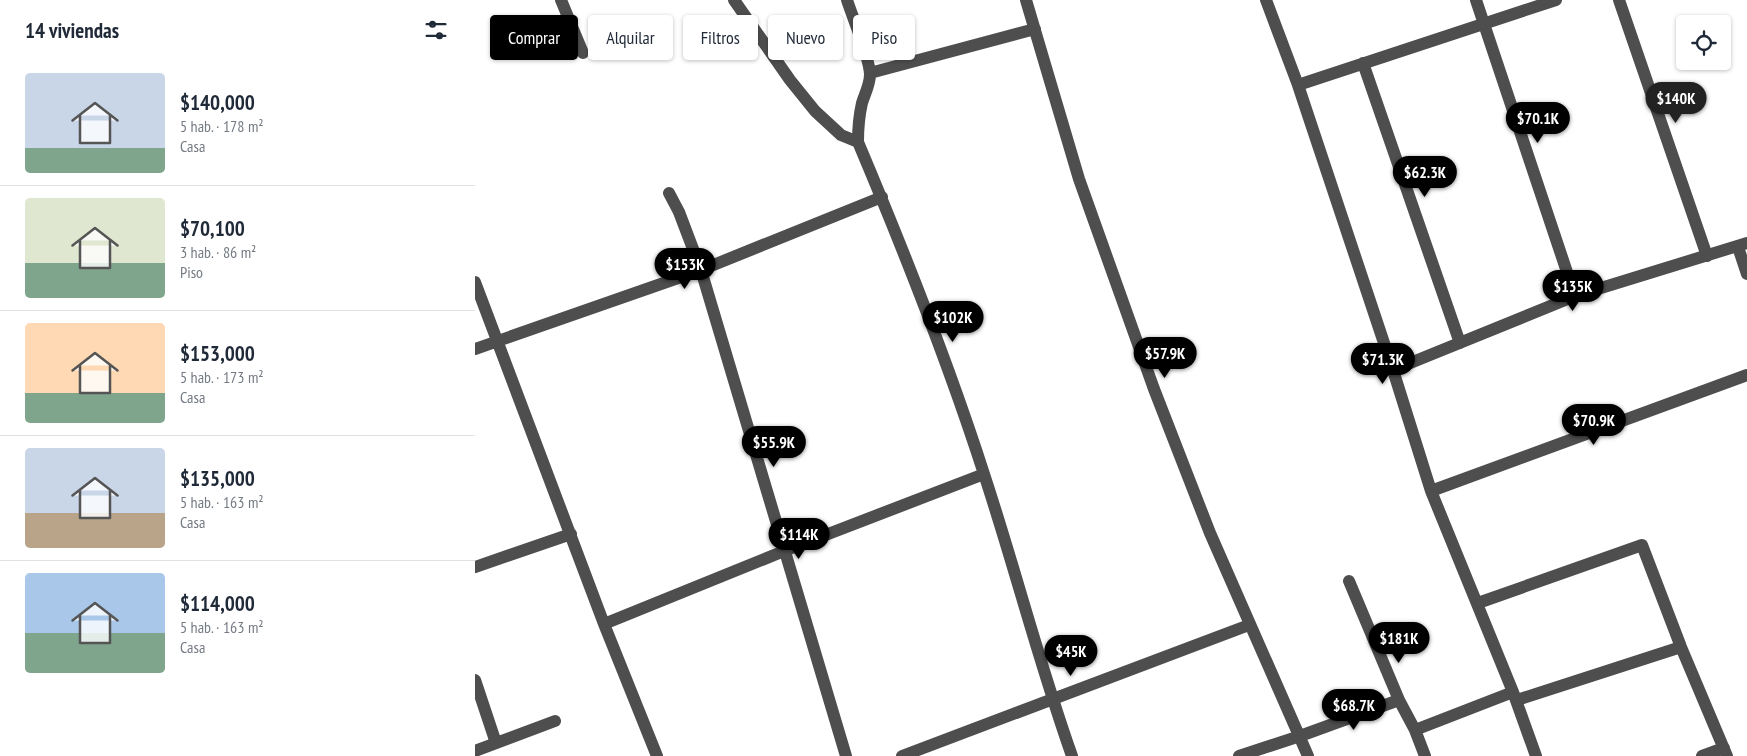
<!DOCTYPE html>
<html lang="es">
<head>
<meta charset="utf-8">
<style>
	:root { --surface:#fff; --page:#f6f6f7; --text:#1f2937; --muted:#747a83; --line:#e0e1e3; --accent:#000 }
	body { margin:0; font-family:"PT Sans Narrow",sans-serif; background:var(--page); color:var(--text); height:100vh; display:flex; flex-direction:column; font-size:19px; white-space:nowrap }
	* { box-sizing:border-box; margin:0 }
	p { font-size:16px; color:var(--muted) }
	.icon { flex:none; width:28px; height:28px; fill:none; stroke:currentColor; stroke-width:2; stroke-linecap:round; stroke-linejoin:round }
	.map { position:relative; flex:1; overflow:hidden }
	.side { display:flex; flex-direction:column; background:var(--surface); width:475px }
	.side>* { flex:none }
	.banner { position:absolute; left:15px; top:15px; width:475px; height:45px; display:flex; gap:10px }
	.tools { position:absolute; left:1201px; top:15px; display:grid; gap:10px }
	.tools a { display:grid; place-items:center; width:55px; height:55px; border-radius:5px; background:var(--surface); box-shadow:0 1px 4px #0004; font-size:25px }
	.price { position:absolute; translate:-50% -42px; padding:0 11px; border-radius:18px; background:var(--accent); color:#fff; font-size:16px; line-height:32px; filter:drop-shadow(0 1px 2px #0008) }
	.price::after { content:''; position:absolute; left:50%; top:30px; width:15px; height:11px; margin-left:-8px; background:inherit; clip-path:polygon(0 0,100% 0,50% 100%) }
	.price.current { background:#222; color:#fff }
	ul { padding:0; list-style:none }
	li { display:flex; align-items:center; gap:15px; height:125px; padding:0 25px }
	li+li { border-top:1px solid var(--line) }
	li span { display:grid; place-items:center; flex:none; width:140px; height:100px; border-radius:5px; color:#555 }
	li>.icon { margin-inline-start:auto }
	span .icon { width:60px; height:60px; fill:#fffc; stroke-width:1 }
	li b { font-size:21px }
	h2 { display:flex; justify-content:space-between; align-items:center; height:60px; padding:0 25px; font-size:21px }
	.pill { padding:0 18px; border-radius:5px; background:var(--surface); box-shadow:0 1px 4px #0004; font-size:18px; line-height:45px }
	.pill.current { background:var(--accent); color:#fff }
	main { display:flex; flex:1; min-height:0 }
	.map>svg:first-child { display:block }
</style>
</head>
<body>
<main>
<section class="side">
<h2>14 viviendas<svg class="icon" aria-label="filters" viewBox="0 0 24 24"><path d="M4 7h16M4 17h16"/><circle cx="9" cy="7" r="2"/><circle cx="15" cy="17" r="2"/></svg></h2>
<ul>
<li><span style="background:linear-gradient(#c9d6e8 75%,#7fa58c 0)"><svg class="icon" aria-label="home" viewBox="0 0 24 24"><path d="M3 11l9-7 9 7M6 9v11h12V9"/></svg></span><div><b>$140,000</b><p>5 hab. · 178 m²</p><p>Casa</p></div></li>
<li><span style="background:linear-gradient(#dfe7d0 65%,#7fa58c 0)"><svg class="icon" aria-label="home" viewBox="0 0 24 24"><path d="M3 11l9-7 9 7M6 9v11h12V9"/></svg></span><div><b>$70,100</b><p>3 hab. · 86 m²</p><p>Piso</p></div></li>
<li><span style="background:linear-gradient(#ffd9b3 70%,#7fa58c 0)"><svg class="icon" aria-label="home" viewBox="0 0 24 24"><path d="M3 11l9-7 9 7M6 9v11h12V9"/></svg></span><div><b>$153,000</b><p>5 hab. · 173 m²</p><p>Casa</p></div></li>
<li><span style="background:linear-gradient(#c9d6e8 65%,#b9a48a 0)"><svg class="icon" aria-label="home" viewBox="0 0 24 24"><path d="M3 11l9-7 9 7M6 9v11h12V9"/></svg></span><div><b>$135,000</b><p>5 hab. · 163 m²</p><p>Casa</p></div></li>
<li><span style="background:linear-gradient(#a9c7e8 60%,#7fa58c 0)"><svg class="icon" aria-label="home" viewBox="0 0 24 24"><path d="M3 11l9-7 9 7M6 9v11h12V9"/></svg></span><div><b>$114,000</b><p>5 hab. · 163 m²</p><p>Casa</p></div></li>
</ul>
</section>
<div class="map">
<svg width="1272" height="756" viewBox="0 0 1272 756">
	<rect width="100%" height="100%" fill="#fff"/>
	<g fill="none" stroke-linecap="round" stroke-linejoin="round">
		<path stroke="#4e4e4e" stroke-width="12" d="M86,0L108,53
			M259,0L315,80L340,111L366,135L383,142
			M372,0C378,19 394,55 395,74C395,85 390,93 387,103C384,116 383,129 383,142C429,251 473,362 509,474C540,568 564,663 597,756
			M551,0L604,179L679,389L735,533L833,756
			M791,0L823,85L918,370L956,491L1038,692L1061,756
			M1001,0L1100,296
			M1144,0L1232,256
			M888,63L985,343
			M395,73L560,29
			M823,85L1081,0
			M194,193L204,212L226,270L371,756
			M1263,247L1272,274
			M0,282L129,624L182,756
			M0,349L226,270L407,197
			M918,370L1100,296L1272,243
			M956,491L1272,375
			M0,567L96,534
			M874,581L924,700L940,730L950,756
			M1003,603L1167,545L1206,647L1252,756
			M129,624L309,551L509,474
			M0,680L21,743
			M1042,700L1206,647
			M940,730L1038,692
			M0,751L80,721
			M427,756L774,625
			M764,756L825,736L924,700
			M1227,756L1249,748"/>
	</g>
</svg>
<div class="tools">
<a><svg class="icon" aria-label="locate" viewBox="0 0 24 24"><circle cx="12" cy="12" r="6"/><path d="M12 2v4M12 18v4M2 12h4M18 12h4"/></svg></a>
</div>
<b class="price current" style="left:1201px;top:124px">$140K</b>
<b class="price" style="left:1063px;top:144px">$70.1K</b>
<b class="price" style="left:950px;top:198px">$62.3K</b>
<b class="price" style="left:210px;top:290px">$153K</b>
<b class="price" style="left:1098px;top:312px">$135K</b>
<b class="price" style="left:478px;top:343px">$102K</b>
<b class="price" style="left:690px;top:379px">$57.9K</b>
<b class="price" style="left:908px;top:385px">$71.3K</b>
<b class="price" style="left:1119px;top:446px">$70.9K</b>
<b class="price" style="left:299px;top:468px">$55.9K</b>
<b class="price" style="left:324px;top:560px">$114K</b>
<b class="price" style="left:924px;top:664px">$181K</b>
<b class="price" style="left:596px;top:677px">$45K</b>
<b class="price" style="left:879px;top:731px">$68.7K</b>
<div class="banner">
<a class="pill current">Comprar</a>
<a class="pill">Alquilar</a>
<a class="pill">Filtros</a>
<a class="pill">Nuevo</a>
<a class="pill">Piso</a>
</div>
</div>
</main>
</body>
</html>
